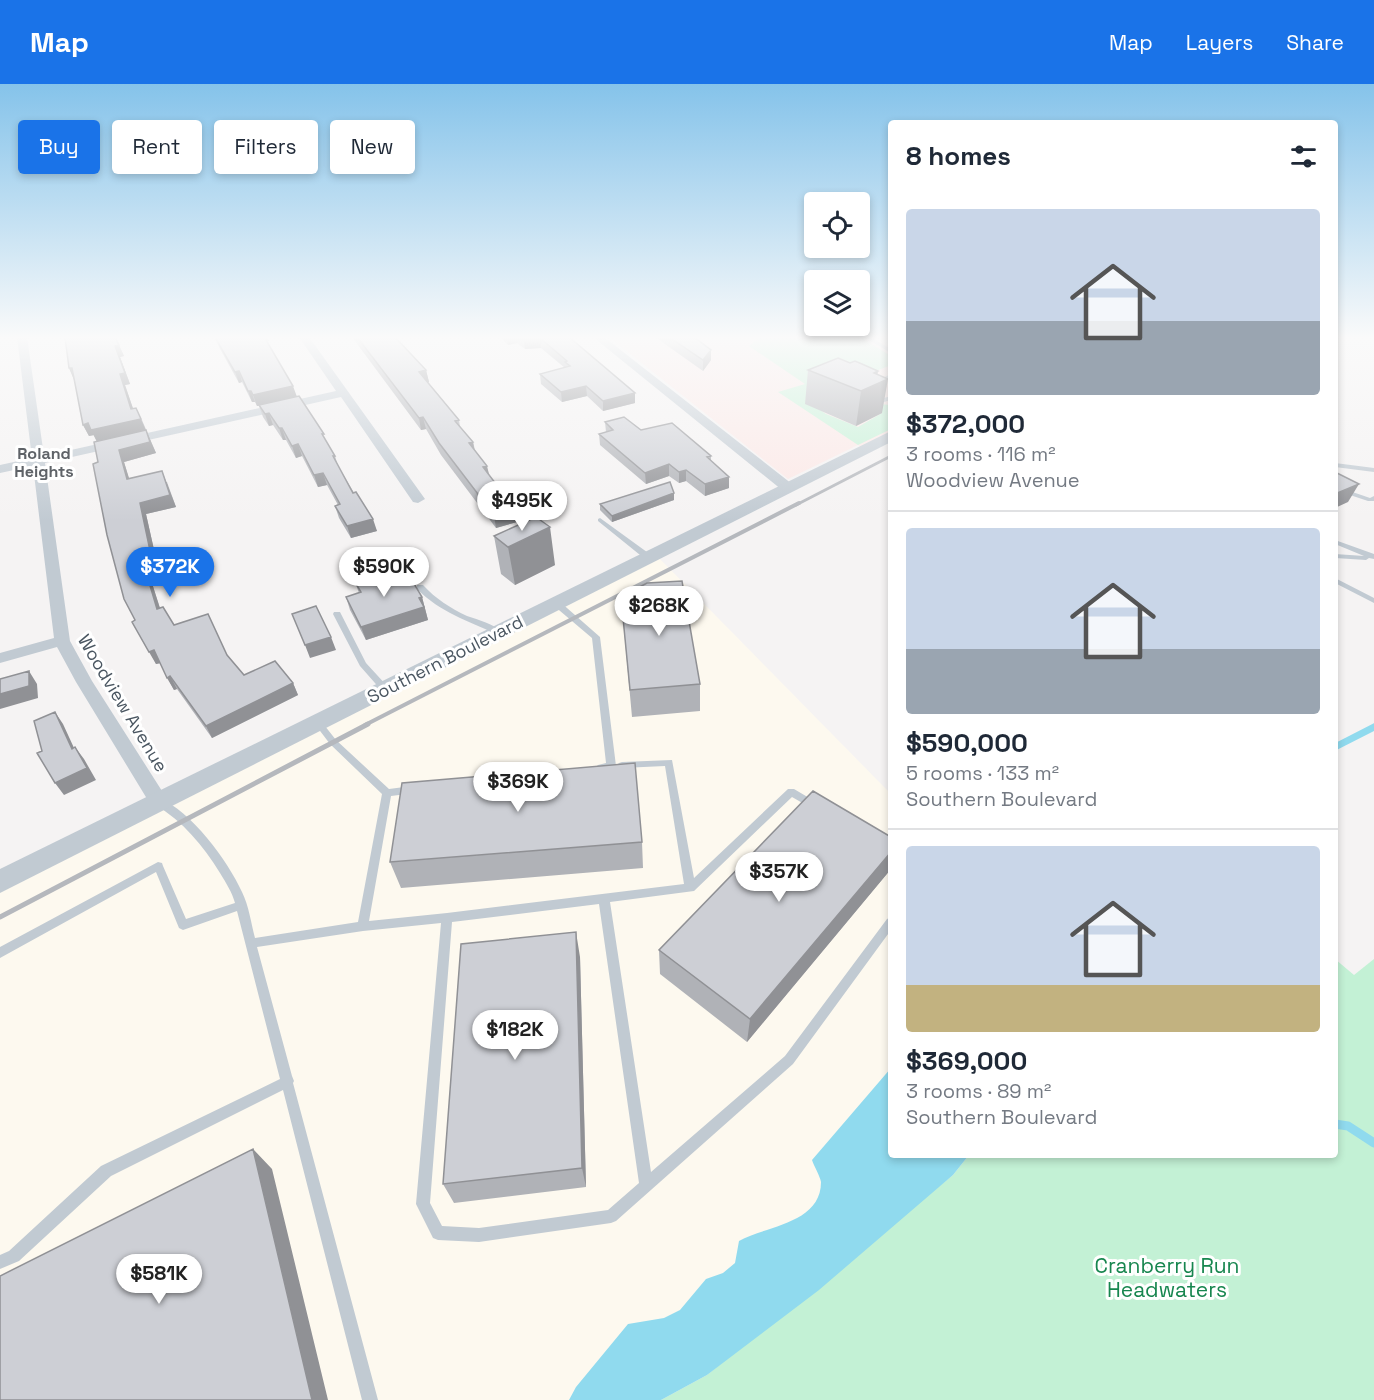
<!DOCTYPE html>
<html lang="en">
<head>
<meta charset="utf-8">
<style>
	:root { --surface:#fff; --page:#f2f2f3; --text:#1f2937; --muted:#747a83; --line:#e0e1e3; --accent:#1a73e8 }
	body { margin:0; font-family:"Space Grotesk",sans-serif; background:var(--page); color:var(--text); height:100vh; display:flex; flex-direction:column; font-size:22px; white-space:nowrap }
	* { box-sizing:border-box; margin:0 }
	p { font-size:20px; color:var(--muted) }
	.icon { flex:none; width:33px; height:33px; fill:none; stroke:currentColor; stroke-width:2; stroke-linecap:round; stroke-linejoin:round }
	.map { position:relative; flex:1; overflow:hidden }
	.details { position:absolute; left:888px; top:36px; width:450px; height:1038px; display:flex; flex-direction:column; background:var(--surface); border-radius:6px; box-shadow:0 3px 9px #0003 }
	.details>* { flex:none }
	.hud { position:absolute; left:18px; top:36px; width:570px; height:54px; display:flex; gap:12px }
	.controls { position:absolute; left:804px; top:108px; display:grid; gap:12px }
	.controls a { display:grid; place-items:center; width:66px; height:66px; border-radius:6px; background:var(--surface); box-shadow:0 3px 9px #0003; font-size:30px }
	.price { position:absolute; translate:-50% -51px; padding:0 14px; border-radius:21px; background:#fff; color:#222; font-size:20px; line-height:39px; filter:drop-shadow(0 2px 3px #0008) }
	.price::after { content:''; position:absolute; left:50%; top:36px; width:18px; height:14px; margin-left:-9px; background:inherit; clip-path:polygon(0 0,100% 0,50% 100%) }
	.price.selected { background:var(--accent); color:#fff }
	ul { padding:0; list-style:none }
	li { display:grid; align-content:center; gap:12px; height:318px; padding:0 18px }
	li+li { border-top:2px solid var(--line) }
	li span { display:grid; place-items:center; height:186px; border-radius:6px; color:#555 }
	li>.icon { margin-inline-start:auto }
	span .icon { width:108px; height:108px; fill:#fffc; stroke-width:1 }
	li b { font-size:26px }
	h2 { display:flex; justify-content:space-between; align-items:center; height:72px; padding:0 18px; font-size:26px }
	.chip { padding:0 21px; border-radius:6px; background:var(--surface); box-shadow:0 3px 9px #0003; font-size:21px; line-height:54px }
	.chip.selected { background:var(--accent); color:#fff }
	header { display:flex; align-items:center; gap:36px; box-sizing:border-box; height:84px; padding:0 30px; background:var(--accent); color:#fff }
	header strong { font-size:28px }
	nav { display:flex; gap:33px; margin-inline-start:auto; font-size:21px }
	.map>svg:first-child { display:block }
</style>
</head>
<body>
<header>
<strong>Map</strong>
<nav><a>Map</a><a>Layers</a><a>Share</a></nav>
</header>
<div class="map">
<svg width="1374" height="1316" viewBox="0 0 1374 1316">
	<rect width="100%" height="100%" fill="#f5f3f3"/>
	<path fill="#fdf9ef" d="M655,470L891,710V1064L614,1316H0V798Z"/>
	<path fill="#fce8e6" d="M617,253H875L891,262V352L864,365L858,361L788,395L610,254Z"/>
	<path fill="#c3f1d5" d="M760,253H860L891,272V281L805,315L826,330L858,343L882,329L877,320L891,321V345L858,361L778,308L805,300L749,262Z
		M1335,875L1354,891L1374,875V1316H661L707,1291L953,1091L969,1071H1335Z"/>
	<path fill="#90daee" d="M891,984V1071H969L953,1091L819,1206L707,1291L661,1316H569L576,1303L628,1240L664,1234L680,1226L706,1195L723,1189L735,1179L739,1157C765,1142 821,1140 821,1098C820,1092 814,1082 812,1076Z"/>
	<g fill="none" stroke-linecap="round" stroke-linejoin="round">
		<path stroke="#90daee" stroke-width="7" d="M1335,663L1374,643"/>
		<path stroke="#90daee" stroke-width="9" d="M1335,1040L1348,1042L1374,1059"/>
		<path fill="#c1cad2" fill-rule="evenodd" d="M864,253H870L891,265V269Z
			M891,290V294L877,300L872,299Z
			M873,312L884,314L891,312V316L884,318L871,315L870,314Z
			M1335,379L1374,384V388L1335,383Z
			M1335,402L1370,414L1374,412V417H1368L1335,406Z
			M600,434L651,471V475H645L598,437V435Z
			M1335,456L1374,470V475L1369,474L1366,476L1335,474V470L1364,472L1335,460Z
			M1335,494L1374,514V519L1335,499Z
			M417,501H423C436,515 450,524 467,532C479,536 493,540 503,548L499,551L496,550C467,536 441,529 417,505Z
			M553,517H559L600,553L616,682L614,684L601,686L598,685L596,683L598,681L606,679L592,554L553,521Z
			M334,528H340L366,579L388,603L389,605L388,607H382L360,582L333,530Z
			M318,636L321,637L336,656L389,705L412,702L415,703L417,706L415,709L391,712L369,837L447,829L684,800L665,682L622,684L619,683L617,681L619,679L622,678L672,676L694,794L788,705H794L816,718L818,721L816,724L813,725L792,713L694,807L610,818L651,1088L785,972L887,835L891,833V846L793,980L616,1137L611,1139L479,1158L438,1156L433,1154L416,1120L441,839L363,847L257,863L292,992L294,997L293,999L378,1316H362L283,1006L111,1092L19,1177L0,1185V1171L9,1167L101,1082L280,995L237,827L183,846L179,844L156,788L0,874V863L158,778L162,779L163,782L186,835L235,819C232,808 226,799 220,789C203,761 183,738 156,721L154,718L156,715L159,714C191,727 228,777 242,808C249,822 251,839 255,854L358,838L382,710L330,660L314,639ZM599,820L639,1099L608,1126L479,1144L442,1142L430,1119L452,838Z"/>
		<path fill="#c1cad2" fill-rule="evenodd" d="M17,253H27L44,372L336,307L299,253H309L425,415L418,419L413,418L341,313L45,379L70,557L92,597L169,718L166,723L159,725L152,723L76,598L57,563L0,579V569L54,554L33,382L0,389V381L32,374Z
			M593,253H604L792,400L794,403L792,406H782Z"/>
		<path fill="#c1cad2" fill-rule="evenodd" d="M891,347V358L0,809V785Z"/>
		<path stroke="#b5b8bd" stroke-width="3" d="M796,421L891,372"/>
		<path stroke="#b5b8bd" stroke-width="4" d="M365,641L799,419"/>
		<path stroke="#b5b8bd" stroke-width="5" d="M0,833L368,640"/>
	</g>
	<path fill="#b0b2b7" d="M63,253H115L124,272L120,273L130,300L125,301L133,325L142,336L156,369L124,378L129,395L167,398L176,423L146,430L159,488L149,490L160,524L174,541L227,571L244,591L293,599L298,611L212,654L177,605L174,606L160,579L156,580L135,536L98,378L97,357L94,351L89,352L83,341L74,295L69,284L65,257Z
		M215,253L270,264L297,313L335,372L338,382L377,447L351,454L339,434L335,422L338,421L327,401L318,403L302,372L296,374L286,356H283L273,341L269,342L263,333L259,322H257L255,318H252L242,298L239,299L219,263Z
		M352,253H395L426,286L429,298H428L459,336L460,343L473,358L475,366L489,391L515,425L517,438L496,444L441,371L426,345L421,346Z
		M500,253H569L635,319L603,327L587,312L562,318L541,300L540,290L565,284L541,264L525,265L517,259L508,261Z
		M655,253H694L711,266V276L703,287Z
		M808,286L878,291L882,329L856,342L805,320Z
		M605,338L641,346L711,372V377L729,404L705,412L686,397L679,399L669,392L646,400L600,361L599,350L606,348Z
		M674,409V416L612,438L600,426V420Z
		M494,452L555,481L515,501L501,490Z
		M377,486L404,501L422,513L428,536L366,556L350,526L346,513L359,509L355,498L379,492Z
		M621,513L700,600V627L632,633Z
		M891,753V785L747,958L660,890L659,866Z
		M642,758L643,784L401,804L390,778Z
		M580,873L586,1103L454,1119L443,1100Z"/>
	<path fill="#909195" d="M506,253H516L517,259L508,261Z
		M540,254L541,264L525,265L524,256Z
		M119,261L124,272L120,273L130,300L125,301L137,336L136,324L156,369L124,378L133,407L97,358L91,346L131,325L120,290L115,262Z
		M711,266V276L703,287V276Z
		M69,284H72L74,296Z
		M426,286L429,298L422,299L419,288Z
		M239,287L242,298L239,299L235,288Z
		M878,287L876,300L888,295L882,329L856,342L861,307L874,289Z
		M293,302L297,313L257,322L253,311Z
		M586,302L587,312L562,318L561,308Z
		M248,307H251L255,318H252Z
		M635,309V319L603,327V317Z
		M269,329L273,341L269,342L265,330Z
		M423,333L426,345L421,346L419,334Z
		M88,339L94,351L89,352L83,341Z
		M279,344H282L286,356H283Z
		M473,358L475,370L469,359Z
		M298,360L302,372L296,374L292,362Z
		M669,380V392L646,400L645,389Z
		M487,382L490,394L483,383Z
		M686,386V397L679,399V388Z
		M162,387L176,423L146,430L159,488L149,490L164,537L157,525L143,478L140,419Z
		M323,389L327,401L318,403L314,391Z
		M729,393V404L705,412V400Z
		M1359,400L1348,418L1335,424V410Z
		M674,409V416L612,438V432Z
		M515,425L517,438L496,444L494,431Z
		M373,435L377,447L351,454L347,442Z
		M550,443L555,481L515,501L508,463Z
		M422,513L428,536L366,556L361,543Z
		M331,553L336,566L310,574L305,561Z
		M154,566L161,579L156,580L149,568Z
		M29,587L37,600L38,614L0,625V610Z
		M170,592L177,605L174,606L167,594Z
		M293,599L298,611L212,654L206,642Z
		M55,628L63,640L80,677L72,665Z
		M75,663L84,675L96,696L64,711L55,699Z
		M891,768V785L747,958L750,935Z
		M576,848L580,873L586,1103L582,1084Z
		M253,1065L272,1085L328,1316H312Z"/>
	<path fill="#cdcfd5" stroke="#909195" stroke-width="1.5" d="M65,253H115L119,261L115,262L125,289L120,290L131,325L136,324L141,335L91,346L88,339L83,341L72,284H69Z
		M215,253H266L268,256H266L293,302L253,311L251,307H248L239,287L235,288Z
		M357,253H395L426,286L419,288L459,336L455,337L473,358L469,359L487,382L483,383L515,425L494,431L439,359L423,333L419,334Z
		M520,253H569L635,309L603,317L586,302L561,308L540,290L570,282L565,278L567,277L540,254L524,256Z
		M669,253H694L711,266L703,276Z
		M838,274L850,279L855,277L862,280L878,287L874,289L888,295L861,307L808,286Z
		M299,312L324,350H322L335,372H333L353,409L356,408L373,435L347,442L335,422L340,420L323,389L314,391L298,360L292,362L282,344H279L269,329L265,330L259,321Z
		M624,333L641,346L672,339L711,372L707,373L729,393L705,400L686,386L679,388L669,380L645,389L599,350L613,346L605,338Z
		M146,346L150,358L119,366L127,395L162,387L170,411L140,419L152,476L143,478L157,525L163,523L174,541L208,530L227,571L244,591L275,577L293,599L206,642L170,592L167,594L154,566L149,568L132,538L135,536L124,515L107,451L93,380L98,378L94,358Z
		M1335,388L1359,400L1335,410Z
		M670,398L674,409L612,432L600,420Z
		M536,433L550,443L508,463L494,452Z
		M393,481L404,501L413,498L422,513L419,514L424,523L361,543L346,513L361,508L355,498L380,491L377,486Z
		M682,497L700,600L630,606L621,513L647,499Z
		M316,522L331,553L305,561L292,530Z
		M29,587V602L0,610V595Z
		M55,628L72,665L75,663L87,684L55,699L37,669L42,667L34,637Z
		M635,679L642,758L390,778L402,699Z
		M813,707L891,753V768L750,935L659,866Z
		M576,848L582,1084L443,1100L461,860Z
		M253,1065L312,1316H0V1192Z"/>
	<linearGradient id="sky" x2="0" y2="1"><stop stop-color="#85c3ea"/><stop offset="0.58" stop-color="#fafafa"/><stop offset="1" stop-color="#fafafa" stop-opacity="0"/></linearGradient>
	<rect width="1374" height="437" fill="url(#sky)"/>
	<g text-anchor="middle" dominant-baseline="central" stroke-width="6" stroke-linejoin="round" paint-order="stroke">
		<g font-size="16" font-weight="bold" fill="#5f6368" stroke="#fff">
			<text x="44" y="369">Roland<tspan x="44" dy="18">Heights</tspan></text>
		</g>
		<g font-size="18" fill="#4a5661" stroke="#fff">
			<text transform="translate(445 575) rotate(-27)">Southern Boulevard</text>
			<text transform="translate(123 619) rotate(59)">Woodview Avenue</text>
		</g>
		<g font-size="21" fill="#17864f" stroke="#fff">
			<text x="1167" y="1181">Cranberry Run<tspan x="1167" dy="24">Headwaters</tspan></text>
		</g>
	</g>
</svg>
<div class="controls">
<a><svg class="icon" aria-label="locate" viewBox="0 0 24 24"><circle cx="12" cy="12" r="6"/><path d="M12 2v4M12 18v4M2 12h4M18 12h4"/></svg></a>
<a><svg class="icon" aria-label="layers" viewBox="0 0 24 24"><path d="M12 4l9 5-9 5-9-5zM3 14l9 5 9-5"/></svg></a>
</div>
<b class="price" style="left:522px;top:448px">$495K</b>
<b class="price selected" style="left:170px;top:514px">$372K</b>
<b class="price" style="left:384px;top:514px">$590K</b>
<b class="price" style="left:659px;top:553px">$268K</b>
<b class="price" style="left:518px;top:729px">$369K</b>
<b class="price" style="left:779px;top:819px">$357K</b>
<b class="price" style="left:515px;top:977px">$182K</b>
<b class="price" style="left:159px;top:1221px">$581K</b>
<div class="hud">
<a class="chip selected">Buy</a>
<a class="chip">Rent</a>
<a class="chip">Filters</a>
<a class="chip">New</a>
</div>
<section class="details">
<h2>8 homes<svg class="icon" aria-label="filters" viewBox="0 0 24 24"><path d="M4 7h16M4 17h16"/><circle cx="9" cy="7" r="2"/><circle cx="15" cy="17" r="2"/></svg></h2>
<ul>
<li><span style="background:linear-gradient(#c9d6e8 60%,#9aa5b1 0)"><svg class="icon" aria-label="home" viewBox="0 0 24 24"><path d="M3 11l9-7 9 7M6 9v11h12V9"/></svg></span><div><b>$372,000</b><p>3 rooms · 116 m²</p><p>Woodview Avenue</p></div></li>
<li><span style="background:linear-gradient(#c9d6e8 65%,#9aa5b1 0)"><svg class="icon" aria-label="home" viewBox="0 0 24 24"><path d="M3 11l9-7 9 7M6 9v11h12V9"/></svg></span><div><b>$590,000</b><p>5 rooms · 133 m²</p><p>Southern Boulevard</p></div></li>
<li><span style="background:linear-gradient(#c9d6e8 75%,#c2b280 0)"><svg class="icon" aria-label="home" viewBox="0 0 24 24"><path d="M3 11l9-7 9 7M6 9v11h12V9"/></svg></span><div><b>$369,000</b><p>3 rooms · 89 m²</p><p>Southern Boulevard</p></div></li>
</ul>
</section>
</div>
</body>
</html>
